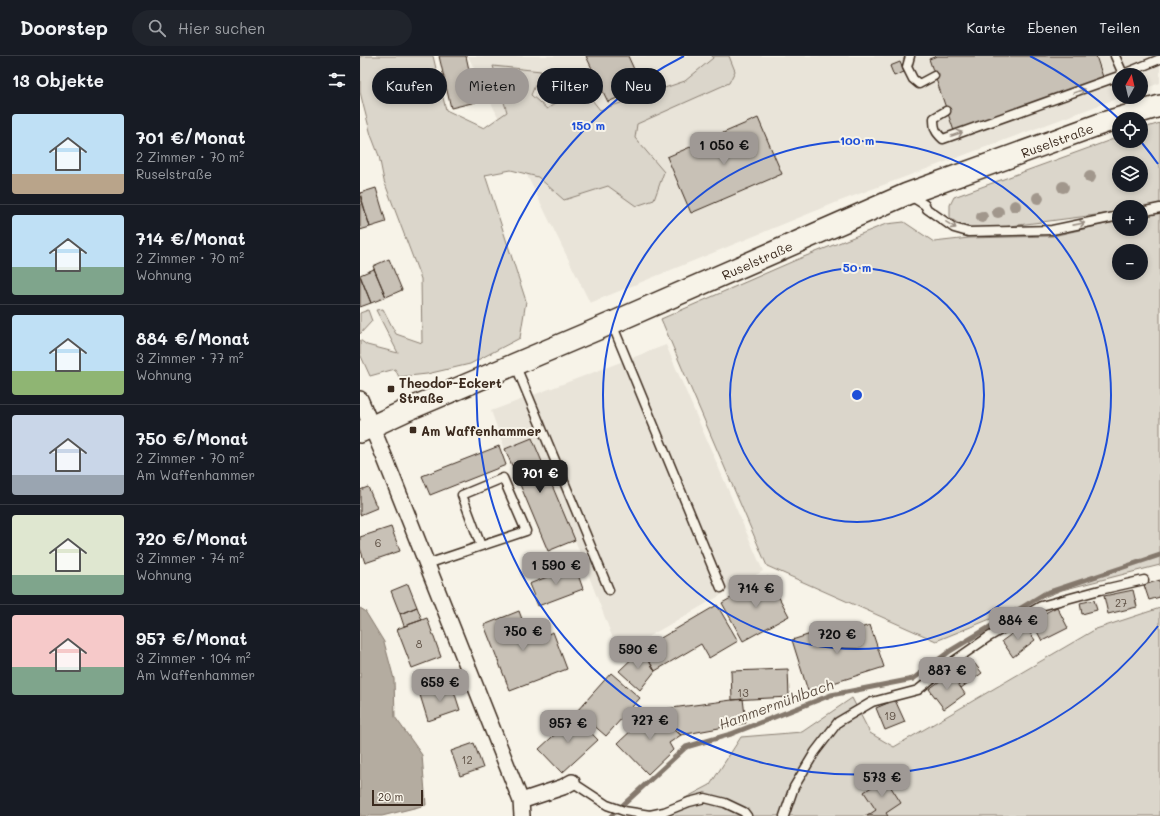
<!DOCTYPE html>
<html lang="de">
<head>
<meta charset="utf-8">
<style>
	:root { --surface:#171b24; --page:#20242c; --text:#f1f3f6; --muted:#9ea1a6; --line:#363941; --accent:#9f9995 }
	body { margin:0; font-family:Mali,sans-serif; background:var(--page); color:var(--text); height:100vh; display:flex; flex-direction:column; font-size:15px; white-space:nowrap }
	* { box-sizing:border-box; margin:0 }
	p { font-size:13px; color:var(--muted) }
	.icon { flex:none; width:22px; height:22px; fill:none; stroke:currentColor; stroke-width:2; stroke-linecap:round; stroke-linejoin:round }
	.map { position:relative; flex:1; overflow:hidden }
	.drawer { display:flex; flex-direction:column; background:var(--surface); width:360px }
	.drawer>* { flex:none }
	.top-card { position:absolute; left:12px; top:12px; width:380px; height:36px; display:flex; gap:8px }
	.needle { width:26px; rotate:8deg }
	.tools { position:absolute; left:752px; top:12px; display:grid; gap:8px }
	.tools a { display:grid; place-items:center; width:36px; height:36px; border-radius:50%; background:var(--surface); box-shadow:0 2px 6px #0003; font-size:20px }
	.scale { position:absolute; left:12px; bottom:10px; width:51px; box-sizing:border-box; padding-left:4px; border:2px solid #3b2a1e; border-top:0; font-size:11px; line-height:14px; white-space:nowrap; color:#3b2a1e; -webkit-text-stroke:3px #f7f3e8; paint-order:stroke }
	.price { position:absolute; translate:-50% -34px; padding:0 9px; border-radius:8px; background:var(--accent); color:#111; font-size:13px; line-height:26px; filter:drop-shadow(0 1px 2px #0008) }
	.price::after { content:''; position:absolute; left:50%; top:24px; width:12px; height:9px; margin-left:-6px; background:inherit; clip-path:polygon(0 0,100% 0,50% 100%) }
	.price.active { background:#222; color:#fff }
	ul { padding:0; list-style:none }
	li { display:flex; align-items:center; gap:12px; height:100px; padding:0 12px }
	li+li { border-top:1px solid var(--line) }
	li span { display:grid; place-items:center; flex:none; width:112px; height:80px; border-radius:4px; color:#555 }
	li>.icon { margin-inline-start:auto }
	span .icon { width:48px; height:48px; fill:#fffc; stroke-width:1 }
	li b { font-size:17px }
	h2 { display:flex; justify-content:space-between; align-items:center; height:48px; padding:0 12px; font-size:17px }
	.pill { padding:0 14px; border-radius:18px; background:var(--surface); box-shadow:0 2px 6px #0003; font-size:14px; line-height:36px }
	.pill.active { background:var(--accent); color:#111 }
	header { display:flex; align-items:center; gap:24px; box-sizing:border-box; height:56px; padding:0 20px; background:var(--surface); border-bottom:1px solid var(--line) }
	header strong { font-size:19px }
	nav { display:flex; gap:22px; margin-inline-start:auto; font-size:14px }
	.search { width:280px; height:36px; background:var(--page); display:flex; align-items:center; gap:10px; box-sizing:border-box; padding:0 14px; border-radius:22px; color:var(--muted); font-size:15px }
	main { display:flex; flex:1; min-height:0 }
	.map>svg:first-child { display:block }
</style>
</head>
<body>
<header>
<strong>Doorstep</strong>
<div class="search"><svg class="icon" aria-label="search" viewBox="0 0 24 24"><circle cx="10" cy="10" r="6"/><path d="M15 15l6 6"/></svg>Hier suchen</div>
<nav><a>Karte</a><a>Ebenen</a><a>Teilen</a></nav>
</header>
<main>
<section class="drawer">
<h2>13 Objekte<svg class="icon" aria-label="filters" viewBox="0 0 24 24"><path d="M4 7h16M4 17h16"/><circle cx="9" cy="7" r="2"/><circle cx="15" cy="17" r="2"/></svg></h2>
<ul>
<li><span style="background:linear-gradient(#bfe0f5 75%,#b9a48a 0)"><svg class="icon" aria-label="home" viewBox="0 0 24 24"><path d="M3 11l9-7 9 7M6 9v11h12V9"/></svg></span><div><b>701 €/Monat</b><p>2 Zimmer · 70 m²</p><p>Ruselstraße</p></div></li>
<li><span style="background:linear-gradient(#bfe0f5 65%,#7fa58c 0)"><svg class="icon" aria-label="home" viewBox="0 0 24 24"><path d="M3 11l9-7 9 7M6 9v11h12V9"/></svg></span><div><b>714 €/Monat</b><p>2 Zimmer · 70 m²</p><p>Wohnung</p></div></li>
<li><span style="background:linear-gradient(#bfe0f5 70%,#8fb573 0)"><svg class="icon" aria-label="home" viewBox="0 0 24 24"><path d="M3 11l9-7 9 7M6 9v11h12V9"/></svg></span><div><b>884 €/Monat</b><p>3 Zimmer · 77 m²</p><p>Wohnung</p></div></li>
<li><span style="background:linear-gradient(#c9d6e8 75%,#9aa5b1 0)"><svg class="icon" aria-label="home" viewBox="0 0 24 24"><path d="M3 11l9-7 9 7M6 9v11h12V9"/></svg></span><div><b>750 €/Monat</b><p>2 Zimmer · 70 m²</p><p>Am Waffenhammer</p></div></li>
<li><span style="background:linear-gradient(#dfe7d0 75%,#7fa58c 0)"><svg class="icon" aria-label="home" viewBox="0 0 24 24"><path d="M3 11l9-7 9 7M6 9v11h12V9"/></svg></span><div><b>720 €/Monat</b><p>3 Zimmer · 74 m²</p><p>Wohnung</p></div></li>
<li><span style="background:linear-gradient(#f6c9c9 65%,#7fa58c 0)"><svg class="icon" aria-label="home" viewBox="0 0 24 24"><path d="M3 11l9-7 9 7M6 9v11h12V9"/></svg></span><div><b>957 €/Monat</b><p>3 Zimmer · 104 m²</p><p>Am Waffenhammer</p></div></li>
</ul>
</section>
<div class="map">
<svg width="800" height="760" viewBox="0 0 800 760">
	<rect width="100%" height="100%" fill="#f7f3e8"/>
	<filter id="ink" filterUnits="userSpaceOnUse"><feTurbulence type="fractalNoise" baseFrequency=".025" numOctaves="2"/><feDisplacementMap in="SourceGraphic" scale="8" xChannelSelector="R" yChannelSelector="G"/><feConvolveMatrix kernelMatrix="1 2 1 2 8 2 1 2 1" color-interpolation-filters="sRGB"/></filter>
	<g filter="url(#ink)">
		<path fill="#e9e4d9" d="M108,0H800V27L781,34V19H759V41H761L480,145L230,247Z
			M306,289L403,515L279,586L262,606L215,484L172,382L145,393L131,355Z"/>
		<path fill="#dbd6cb" stroke="#8b8074" fill-rule="evenodd" d="M0,0H73L86,54L124,72L147,56L133,10L181,15L171,39L187,53L221,30L240,54L325,25L353,2L352,0H369L375,15L369,27L277,68L275,82L304,116L294,144L276,150L248,130L204,144L178,121L151,114L125,119L166,245L160,282L110,308L67,318L39,321L35,313L10,320L0,298V284L7,289L38,297L16,254L23,253L36,278L62,287L61,223L24,125L19,100L11,79L4,52L0,36Z
			M800,67V149L781,153V151H759V156L635,172H605L590,162V149L594,141L759,81V85H781V73ZM759,107H781V129H759Z
			M800,156V509L702,534L576,585L407,510L301,263L436,204L526,168L544,166L574,186L609,182L693,180L759,165V173H781V160ZM759,195H781V217H759Z
			M8,254L12,265L0,278V257Z
			M800,552V760H291L350,729L381,681L442,676L492,642L510,677L534,691L736,573Z"/>
		<path fill="#b4aca0" stroke="#84786c" d="M0,552L5,555L24,586L34,623L35,661L62,699L66,749L22,760H0Z"/>
		<g fill="none" stroke-linecap="round" stroke-linejoin="round">
			<path stroke="#84786c" stroke-width="5" d="M251,760L326,691L371,678L471,639L553,623L590,595L686,537L800,499"/>
		</g>
		<path fill="#c8c1b6" stroke="#3b2a1e" d="M79,0H106L116,46L91,52Z
			M226,0H268L282,31L248,46Z
			M577,0H736L744,24L594,75L569,3Z
			M540,6L544,16L534,20L530,10Z
			M398,62L422,118L331,157L307,101Z
			M16,132L26,166L10,171L0,137Z
			M0,139L10,171L0,174Z
			M29,203L42,234L26,241L13,210Z
			M14,213L26,241L11,247L0,219Z
			M0,220L11,247L0,251Z
			M172,382L215,484L188,495L145,393Z
			M139,390L146,409L70,439L62,420Z
			M8,431L17,452L0,459V434Z
			M31,471L40,495L5,507L0,492V481Z
			M215,510L223,533L178,550L169,528Z
			M408,521L429,560L383,585L362,547Z
			M800,524V541L789,544L784,529Z
			M48,528L57,551L40,558L31,535Z
			M773,534L777,551L748,558L744,540Z
			M734,544L737,554L722,558L720,547Z
			M357,549L378,585L349,602L341,588L295,615L282,593Z
			M57,551L62,564L44,570L40,558Z
			M697,551L708,572L682,585L671,564Z
			M159,555L170,585L193,576L207,613L150,635L124,569Z
			M67,562L81,601L52,612L37,573Z
			M482,568L484,577L510,569L524,611L448,635L432,584Z
			M664,569L675,584L653,601L642,585Z
			M282,593L295,615L280,634L259,615Z
			M615,608L622,617L601,632L594,622Z
			M428,613L429,641L372,644L371,615Z
			M251,617L280,642L246,680L217,655Z
			M591,617L605,638L584,653L569,633Z
			M92,629L100,654L68,665L60,639Z
			M383,643L386,667L321,679L305,666L304,653L372,644Z
			M535,644L545,666L525,674L516,652Z
			M304,653L305,666L321,679L309,687L313,694L288,718L258,687L291,656Z
			M215,660L238,684L202,717L179,693Z
			M114,687L123,712L100,720L91,695Z
			M525,722L541,747L526,757L528,760H507L516,754L504,736Z"/>
		<g fill="none" stroke-linecap="round" stroke-linejoin="round">
			<defs>
				<path id="service" d="M550,0L547,11L553,23L559,28L574,20
					M755,0L763,18
					M761,19L800,3
					M586,55L574,62C574,72 575,76 583,83L759,20
					M549,139L565,149L567,153L594,172L608,176L692,174L759,160
					M781,156L800,152
					M252,268L361,532
					M155,308L249,534
					M67,508L166,475L143,422L102,439L121,490
					M212,726L247,749L264,755L290,759L304,756L329,746L345,742L365,747L384,756L387,760
					M424,760L434,731L455,696L478,666L512,646L558,634L591,607L627,582L681,550L740,534L784,524"/>
				<path id="minor" d="M0,343L24,400L161,745L162,760
					M161,745L203,731L212,726"/>
				<path id="secondary" d="M0,376L47,354L252,267L547,138L743,67L800,50"/>
			</defs>
			<use href="#service" stroke="#3b2a1e" stroke-width="11"/>
			<use href="#minor" stroke="#3b2a1e" stroke-width="18"/>
			<use href="#secondary" stroke="#3b2a1e" stroke-width="24"/>
			<use href="#service" stroke="#f7f3e8" stroke-width="8"/>
			<use href="#minor" stroke="#f7f3e8" stroke-width="15"/>
			<use href="#secondary" stroke="#f7f3e8" stroke-width="21"/>
		</g>
		<g fill="#a1978c">
			<circle cx="730" cy="121" r="6"/>
			<circle cx="703" cy="131" r="6"/>
			<circle cx="678" cy="142" r="6"/>
			<circle cx="655" cy="150" r="6"/>
			<circle cx="638" cy="156" r="6"/>
			<circle cx="622" cy="161" r="6"/>
		</g>
		<defs><path id="oneway-shaft" d="M-6 0H5M1.5-3L5.5 0L1.5 3" fill="none" stroke-width="1.6" stroke-linecap="round" stroke-linejoin="round"/></defs>
		<g stroke="#998e83">
			<use href="#oneway-shaft" transform="translate(719 35) rotate(-19)"/>
			<use href="#oneway-shaft" transform="translate(597 78) rotate(-19)"/>
			<use href="#oneway-shaft" transform="translate(719 168) rotate(-11)"/>
			<use href="#oneway-shaft" transform="translate(591 169) rotate(31)"/>
		</g>
	</g>
	<g fill="none" stroke="#1d4ed8" stroke-width="2">
		<circle cx="497" cy="339" r="127"/>
		<circle cx="497" cy="339" r="254"/>
		<path d="M798 570A380 380 0 1 1 324 0M670 0A380 380 0 0 1 759 63M782 87A380 380 0 0 1 798 108"/>
	</g>
	<g fill="#3b2a1e" stroke="#f7f3e8" stroke-width="1.5">
		<rect x="27" y="329" width="8" height="8" rx="2"/>
		<rect x="49" y="370" width="8" height="8" rx="2"/>
	</g>
	<g text-anchor="middle" dominant-baseline="central" stroke-width="4" stroke-linejoin="round" paint-order="stroke">
		<g font-size="11" fill="#5e5044">
			<text x="18" y="486">6</text>
			<text x="761" y="546">27</text>
			<text x="59" y="587">8</text>
			<text x="383" y="636">13</text>
			<text x="530" y="659">19</text>
			<text x="107" y="703">12</text>
		</g>
		<g font-size="13" fill="#3b2a1e" stroke="#f7f3e8">
			<text transform="translate(697 84) rotate(-20)">Ruselstraße</text>
			<text transform="translate(397 204) rotate(-24)">Ruselstraße</text>
		</g>
		<g font-size="13" font-weight="bold" fill="#3b2a1e" stroke="#f7f3e8" text-anchor="start">
			<text x="39" y="326">Theodor-Eckert<tspan x="39" dy="15">Straße</tspan></text>
			<text x="61" y="374">Am Waffenhammer</text>
		</g>
		<g font-size="14" font-style="italic" fill="#5f5145" stroke="#f7f3e8">
			<text transform="translate(416 648) rotate(-20)">Hammermühlbach</text>
		</g>
	</g>
	<circle cx="497" cy="339" r="6" fill="#1d4ed8" stroke="#f7f3e8" stroke-width="2"/>
	<g font-size="12" text-anchor="middle" font-weight="bold" fill="#1d4ed8" stroke="#f7f3e8" stroke-width="4" stroke-linejoin="round" paint-order="stroke">
		<text x="228" y="74">150 m</text>
		<text x="497" y="89">100 m</text>
		<text x="497" y="216">50 m</text>
	</g>
</svg>
<div class="tools">
<a><svg class="needle" viewBox="-14 -14 28 28"><path d="M0-13l5 13h-10z" fill="#e53935"/><path d="M0 13l5-13h-10z" fill="#9ea1a6"/></svg></a>
<a><svg class="icon" aria-label="locate" viewBox="0 0 24 24"><circle cx="12" cy="12" r="6"/><path d="M12 2v4M12 18v4M2 12h4M18 12h4"/></svg></a>
<a><svg class="icon" aria-label="layers" viewBox="0 0 24 24"><path d="M12 4l9 5-9 5-9-5zM3 14l9 5 9-5"/></svg></a>
<a>+</a>
<a>−</a>
</div>
<div class="scale">20 m</div>
<b class="price" style="left:364px;top:110px">1 050 €</b>
<b class="price active" style="left:180px;top:438px">701 €</b>
<b class="price" style="left:196px;top:530px">1 590 €</b>
<b class="price" style="left:396px;top:553px">714 €</b>
<b class="price" style="left:658px;top:585px">884 €</b>
<b class="price" style="left:163px;top:596px">750 €</b>
<b class="price" style="left:477px;top:599px">720 €</b>
<b class="price" style="left:278px;top:614px">590 €</b>
<b class="price" style="left:587px;top:635px">887 €</b>
<b class="price" style="left:80px;top:647px">659 €</b>
<b class="price" style="left:290px;top:685px">727 €</b>
<b class="price" style="left:208px;top:688px">957 €</b>
<b class="price" style="left:522px;top:742px">573 €</b>
<div class="top-card">
<a class="pill">Kaufen</a>
<a class="pill active">Mieten</a>
<a class="pill">Filter</a>
<a class="pill">Neu</a>
</div>
</div>
</main>
</body>
</html>
